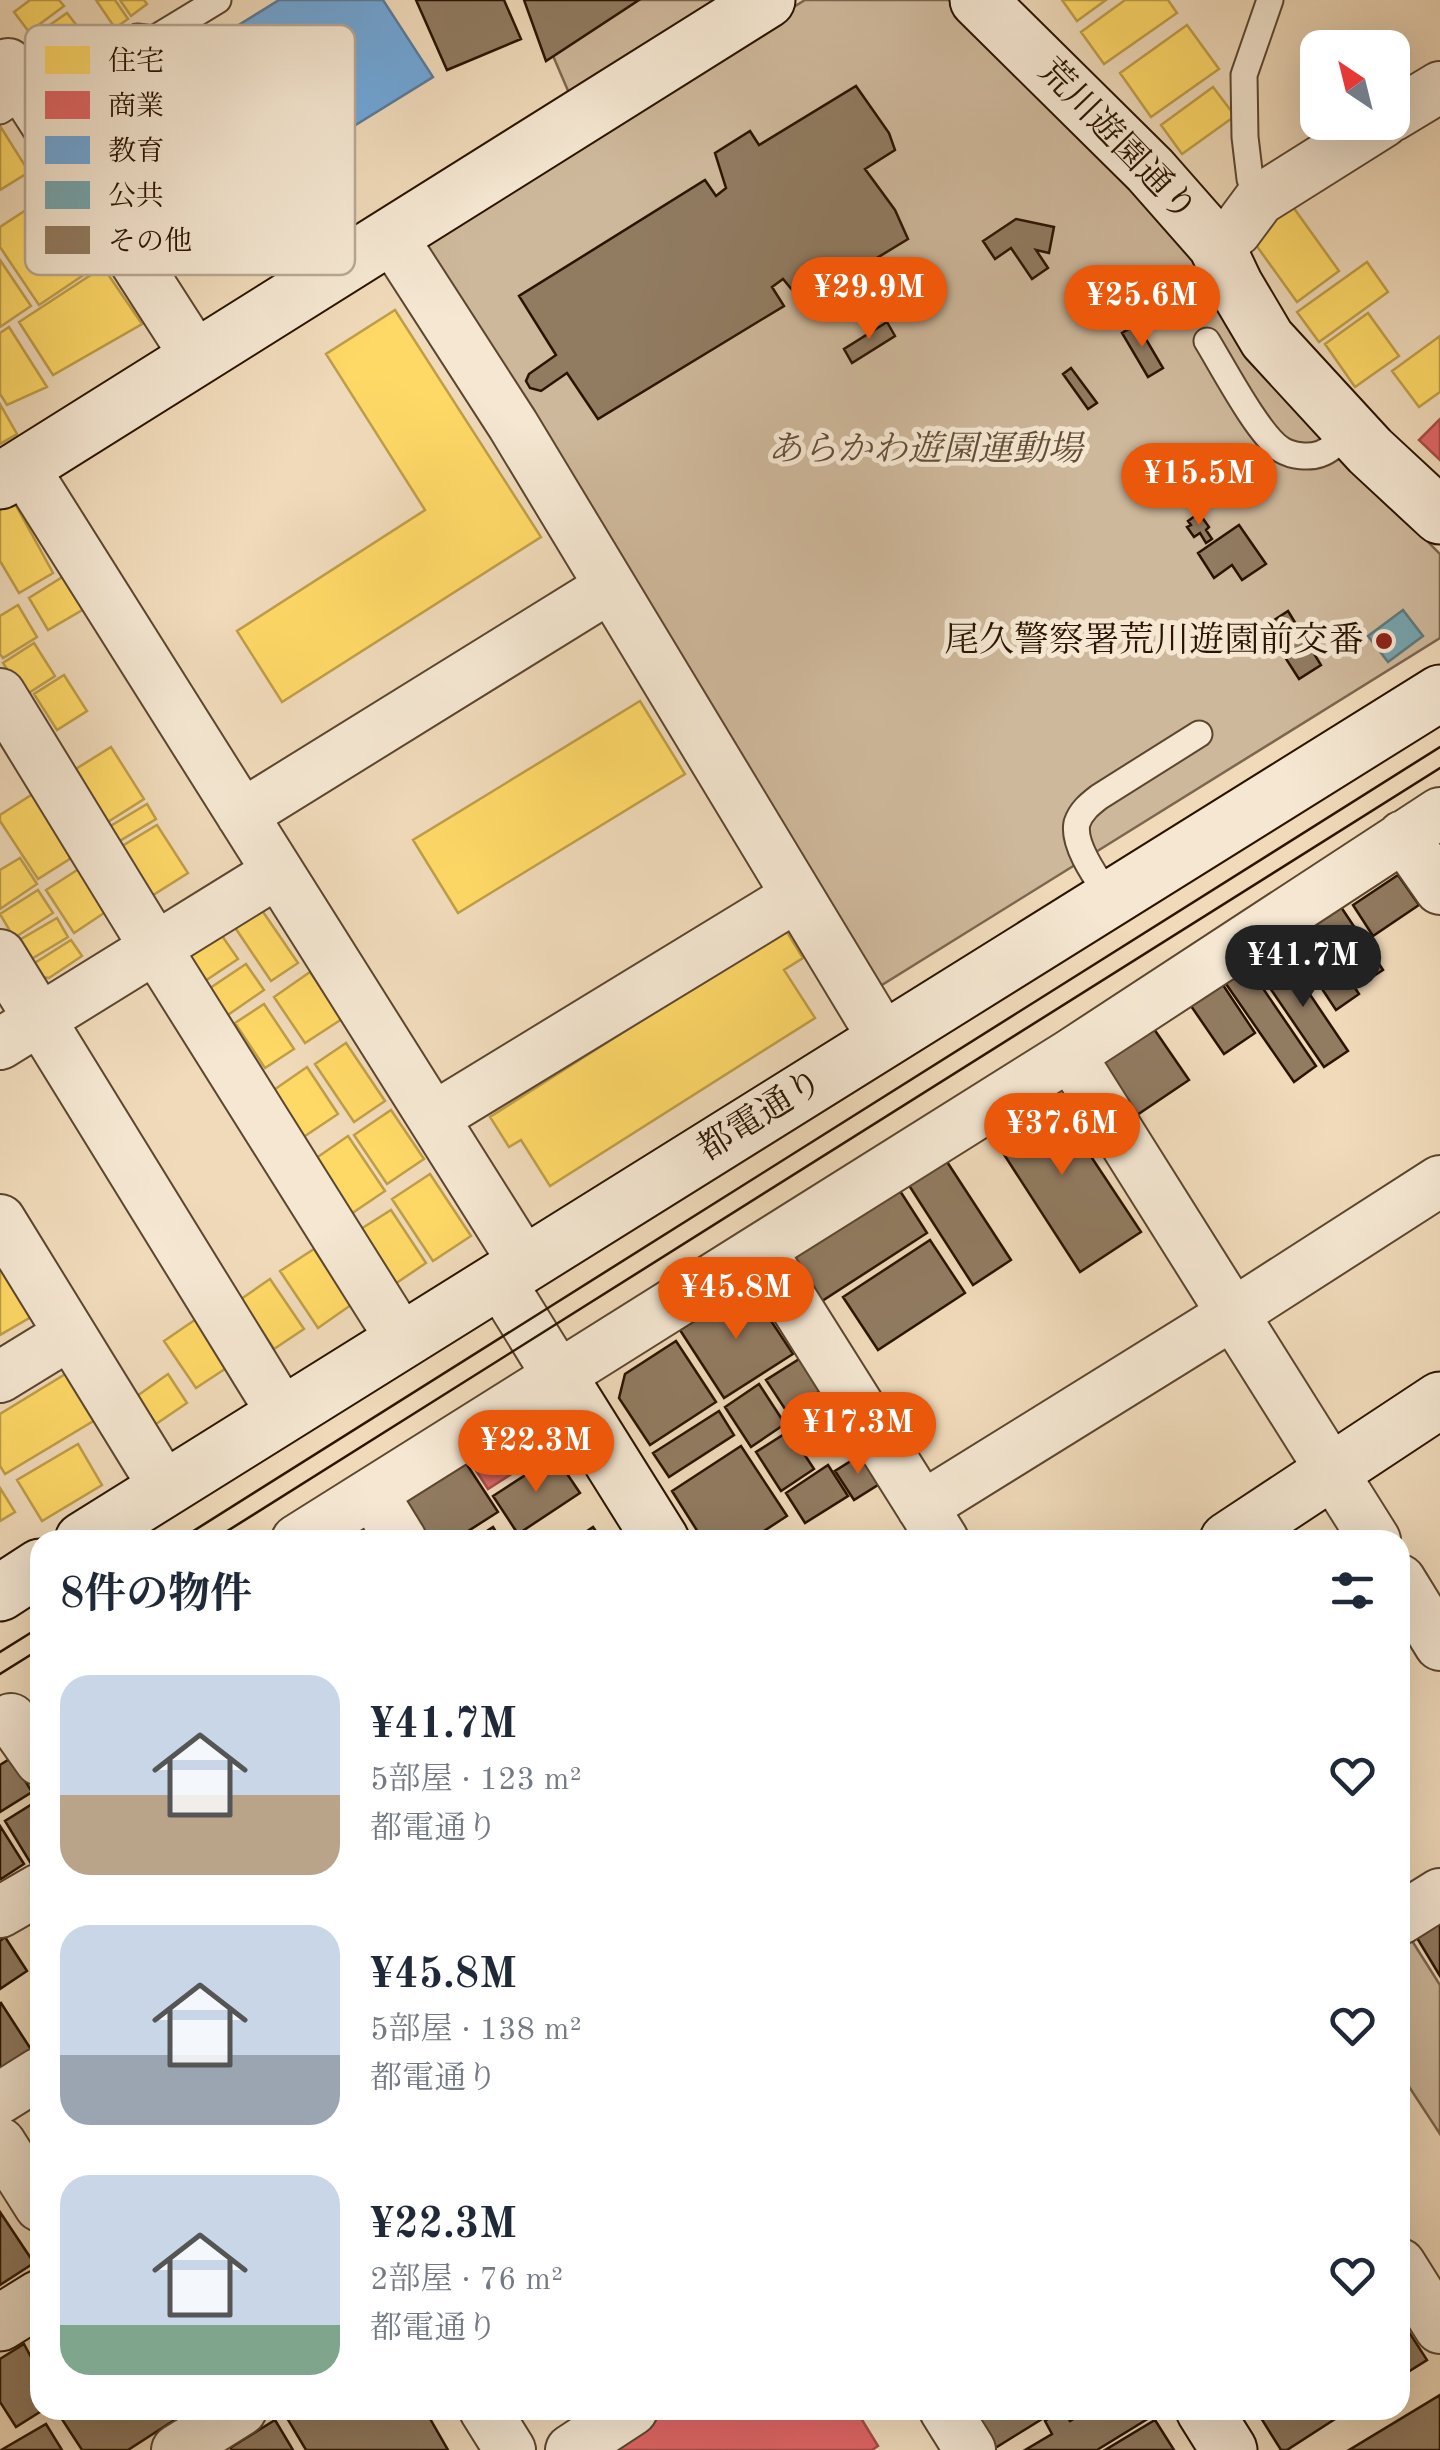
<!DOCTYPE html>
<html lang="ja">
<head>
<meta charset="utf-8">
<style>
	:root { --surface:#fff; --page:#f2f2f3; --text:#1f2937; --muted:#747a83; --accent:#ea580c }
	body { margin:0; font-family:"Old Standard TT","Noto Serif JP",serif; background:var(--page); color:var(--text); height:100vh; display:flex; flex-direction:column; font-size:38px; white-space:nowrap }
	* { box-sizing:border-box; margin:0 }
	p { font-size:32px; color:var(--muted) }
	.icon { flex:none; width:55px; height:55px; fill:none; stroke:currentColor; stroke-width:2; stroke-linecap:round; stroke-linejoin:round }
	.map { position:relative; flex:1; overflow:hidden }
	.panel { position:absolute; left:30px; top:1530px; width:1380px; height:890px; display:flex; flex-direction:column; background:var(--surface); border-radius:30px; box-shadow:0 10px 40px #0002 }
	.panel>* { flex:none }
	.needle { width:65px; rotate:325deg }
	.tools { position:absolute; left:1300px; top:30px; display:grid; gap:20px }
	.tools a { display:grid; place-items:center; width:110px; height:110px; border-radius:20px; background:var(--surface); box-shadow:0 10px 40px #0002; font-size:50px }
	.price { position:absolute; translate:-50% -85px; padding:0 22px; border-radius:35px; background:var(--accent); color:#fff; font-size:32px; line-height:65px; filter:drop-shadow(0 2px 5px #0008) }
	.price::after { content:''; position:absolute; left:50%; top:60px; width:30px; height:22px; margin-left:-15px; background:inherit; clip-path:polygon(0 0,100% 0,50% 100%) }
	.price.selected { background:#222; color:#fff }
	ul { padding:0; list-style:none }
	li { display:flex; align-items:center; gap:30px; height:250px; padding:0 30px }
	li span { display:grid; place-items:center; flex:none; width:280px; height:200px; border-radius:30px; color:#555 }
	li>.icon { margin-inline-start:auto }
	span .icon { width:120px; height:120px; fill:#fffc; stroke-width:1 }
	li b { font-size:42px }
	h2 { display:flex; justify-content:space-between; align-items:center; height:120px; padding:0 30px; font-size:42px }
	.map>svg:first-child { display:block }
</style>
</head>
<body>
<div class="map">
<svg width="1440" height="2450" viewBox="0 0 1440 2450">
	<rect width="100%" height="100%" fill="#f0daba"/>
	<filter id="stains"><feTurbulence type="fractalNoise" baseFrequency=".002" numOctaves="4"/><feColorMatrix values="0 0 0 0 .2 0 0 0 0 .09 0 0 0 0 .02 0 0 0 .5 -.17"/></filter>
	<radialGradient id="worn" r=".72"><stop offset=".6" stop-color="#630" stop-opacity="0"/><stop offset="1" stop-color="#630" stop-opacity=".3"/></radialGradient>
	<path fill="#ceb89b" stroke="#7c664e" stroke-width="2.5" d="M529,0H734L572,100Z
		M805,0H949L1194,257L1247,359L1440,554V638L869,993L416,240Z
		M1409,1936L1440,1985V2134L1400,2073V1941Z"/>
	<path fill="#ffd966" stroke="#bf9e48" stroke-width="2.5" d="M30,0H59L64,6L29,32L14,12Z
		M96,0H115L128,19L115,28Z
		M120,0H144L147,4L131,16Z
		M1062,0H1106L1077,21Z
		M1125,0H1168L1177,13L1104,64L1081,32Z
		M67,13L81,31L48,55L34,36Z
		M1187,25L1219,69L1151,117L1120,73Z
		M1213,87L1235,116L1182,154L1161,125Z
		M0,126L29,172L0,190Z
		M52,193L100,264L39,305L0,247V227Z
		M1283,193L1339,271L1297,302L1256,245Z
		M0,260L31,306L0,327Z
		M1367,262L1388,292L1319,342L1297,312Z
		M103,267L142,324L53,375L19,322Z
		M395,310L541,537L282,702L237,631L425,510L326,354Z
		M1368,313L1399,356L1355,387L1325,344Z
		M9,327L47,387L7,405L0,394V333Z
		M1440,336V392L1419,407L1392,371Z
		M0,404L17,434L0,444Z
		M13,500L53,573L19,593L0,561V508Z
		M64,576L84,609L48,630L29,598Z
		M18,605L37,637L3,658L0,654V616Z
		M34,643L55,676L24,696L3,663Z
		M64,675L87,711L57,730L34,694Z
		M640,701L685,774L458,913L413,840Z
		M111,747L144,799L103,825L71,772Z
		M39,790L79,853L38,879L0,821V815Z
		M147,804L156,819L113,845L104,830Z
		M157,825L188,873L150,897L119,848Z
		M20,858L37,884L0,909V870Z
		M85,865L113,907L74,933L46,890Z
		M38,890L53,913L14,938L0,914Z
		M259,906L298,963L271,981L232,923Z
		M57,918L68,937L28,961L16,942Z
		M785,929L803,958L784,970L815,1018L550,1186L521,1140L509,1147L490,1117Z
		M218,930L238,959L205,981L185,952Z
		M71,940L82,956L49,978L36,976L30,966Z
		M246,964L264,990L222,1019L204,992Z
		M310,972L342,1019L305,1043L274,997Z
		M264,1004L294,1049L265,1068L235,1023Z
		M346,1043L385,1101L354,1122L315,1064Z
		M307,1067L338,1114L299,1140L268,1094Z
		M391,1110L424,1159L387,1184L354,1135Z
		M348,1136L385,1191L348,1216L312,1161Z
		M430,1174L471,1236L433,1261L392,1199Z
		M391,1210L426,1263L392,1286L356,1232Z
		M314,1249L351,1305L318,1328L280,1271Z
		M0,1264L38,1313L0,1335Z
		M270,1279L304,1329L274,1349L241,1299Z
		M202,1315L234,1363L196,1388L164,1341Z
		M72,1370L100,1417L5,1474L0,1466V1414Z
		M168,1374L187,1403L156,1424L137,1396Z
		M78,1444L102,1485L42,1521L17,1480Z
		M0,1488L15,1512L0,1521Z"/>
	<path fill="#e06666" stroke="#a94d48" stroke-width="2.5" d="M1440,419V460L1419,440Z
		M529,1413L552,1448L488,1489L466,1455Z
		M667,2410H856L878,2446L872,2450H603Z"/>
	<path fill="#6fa8dc" stroke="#5a7c9a" stroke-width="2.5" d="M279,0H383L433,77L186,230L158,183L140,194L119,161L138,149L110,105Z"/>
	<path fill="#76a5af" stroke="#5f7a7b" stroke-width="2.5" d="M1403,610L1423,636L1388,662L1368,636Z"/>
	<path fill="#917b61" stroke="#2a1401" stroke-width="2.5" d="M416,0H504L521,39L447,70Z
		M524,0H639L546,61Z
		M856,86L889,133L895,150L865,169L895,210L908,239L803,303L783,279L772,287L784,306L598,419L567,373L541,391L530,388L526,381L529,374L556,355L519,296L705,180L716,196L726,188L715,153L750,131L759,145Z
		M1016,219L1054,227L1049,253L1036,250L1048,268L1032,279L1011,248L995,259L983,241Z
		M887,322L895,336L852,363L844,349Z
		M1137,324L1163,368L1148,377L1122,333Z
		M1071,368L1097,403L1088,409L1063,374Z
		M1199,513L1209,527L1206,530L1212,539L1206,543L1200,533L1194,537L1187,527L1191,525L1188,521Z
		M1239,525L1266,564L1242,580L1232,565L1214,578L1198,553Z
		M1288,611L1321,665L1299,679L1265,626Z
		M1398,875L1419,905L1373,936L1353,905Z
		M1341,907L1383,970L1360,985L1317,924Z
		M1314,927L1359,994L1336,1010L1291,942Z
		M1282,953L1348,1051L1324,1067L1257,969Z
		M1247,965L1316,1066L1294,1082L1224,981Z
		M1221,982L1255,1033L1224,1054L1189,1003Z
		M1154,1029L1189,1080L1137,1115L1102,1064Z
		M1043,1084L1141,1232L1080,1272L983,1122Z
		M940,1151L1011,1260L973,1285L903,1176Z
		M893,1180L927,1233L819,1303L785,1250Z
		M930,1240L965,1293L878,1350L843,1297Z
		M748,1286L793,1354L724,1398L680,1330Z
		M676,1341L716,1402L650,1445L619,1398L625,1374Z
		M804,1356L825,1388L787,1412L766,1380Z
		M759,1384L785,1424L751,1447L725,1407Z
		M719,1411L734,1435L669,1477L653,1453Z
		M789,1431L814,1469L781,1491L756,1452Z
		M741,1446L787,1516L750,1540H703L672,1491Z
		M460,1454L498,1512L454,1540H429L399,1494Z
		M862,1454L881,1483L854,1500L835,1471Z
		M555,1456L580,1493L518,1534L493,1496Z
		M828,1465L848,1496L805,1523L786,1493Z
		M362,1520L374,1540H330Z
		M493,1527L501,1540H473Z
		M593,1527L602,1540H574Z
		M11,1758L32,1792L0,1812V1765Z
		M37,1801L40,1806V1862L33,1867L5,1821Z
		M0,1826L24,1864L1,1879L0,1877Z
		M1440,1917V1976L1414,1933Z
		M5,1937L27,1971L0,1989V1941Z
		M1,2003L34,2054L0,2076V2004Z
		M0,2212L34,2263L0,2285Z
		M1400,2318L1427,2360L1400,2377Z
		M24,2344L40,2374V2410H43L16,2427L0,2402V2359Z
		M1440,2395V2450H1349Z
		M56,2410H190L128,2450H82Z
		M289,2410H425L448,2450H306L284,2413Z
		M975,2410H1055V2411L992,2450L970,2413Z
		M1062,2410L1070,2421L1088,2410H1150L1154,2415L1097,2450H1025L1052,2434L1045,2421Z
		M1256,2410H1349L1287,2450H1281Z
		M275,2420L293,2450H232L230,2448Z
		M1155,2420L1174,2450H1105Z
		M46,2424L62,2450H1Z"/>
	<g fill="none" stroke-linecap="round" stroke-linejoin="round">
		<defs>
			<path id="lane" d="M32,101L137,37L154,39L218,0
				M0,111L27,93
				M1259,200L1250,179L1245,137L1244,75L1270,0
				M1207,341C1223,367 1259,436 1282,450C1292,456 1309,458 1320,454C1332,450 1341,439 1350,430
				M1110,898C1098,880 1072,845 1077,823C1081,811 1090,804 1099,797L1199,734"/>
			<path id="street" d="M8,64L197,358
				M1392,116L1440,87
				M391,236L513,425L884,1039
				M1216,245L1236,231L1259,200L1383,122
				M23,467L525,1264
				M0,694L155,947L402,1340
				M242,815L610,587
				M1403,836L1440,889
				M0,955L283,1414
				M0,1044L278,872
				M1070,1055L1375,1540
				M433,1118L797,896
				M0,1220L165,1488
				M761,1251L943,1540
				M499,1280L559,1377
				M0,1377L70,1334
				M372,1493L401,1540
				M922,1507L1233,1314L1440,1181
				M297,1540L1070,1055L1440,813
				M1400,1580L1440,1645
				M11,1719L40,1760
				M0,1912L40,1889
				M1400,1919L1440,1894
				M0,2098L40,2073
				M0,2143L40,2206
				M1400,2264L1440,2328
				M485,2410L510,2450
				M945,2410L970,2450
				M177,2450L241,2410
				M571,2450L632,2410"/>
			<path id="secondary" d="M978,0L1150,170L1216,245L1235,285L1267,339L1370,451L1440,516
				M0,481L767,0
				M559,1377L661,1540
				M83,1540L1440,693
				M1228,1540L1440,1400
				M0,1593L40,1567
				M0,2323L40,2298
				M1204,2410L1229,2450"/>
		</defs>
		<use href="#lane" stroke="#5c462f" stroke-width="29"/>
		<use href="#street" stroke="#5c462f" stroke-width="54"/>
		<use href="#secondary" stroke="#2a1401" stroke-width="59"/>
		<use href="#lane" stroke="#f5e7d2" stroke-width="25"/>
		<use href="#street" stroke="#f5e7d2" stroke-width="50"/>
		<use href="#secondary" stroke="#f5e7d2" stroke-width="55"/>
		<path stroke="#2a1401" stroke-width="2.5" d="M179,1540L1440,747
			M213,1540L1440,768
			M0,1652L40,1627
			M0,1674L40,1649"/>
	</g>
	<circle fill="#8f2418" stroke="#f5e7d2" stroke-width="4" cx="1384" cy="641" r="10"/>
	<g text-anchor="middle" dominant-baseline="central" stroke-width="10" stroke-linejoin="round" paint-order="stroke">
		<g font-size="35" fill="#2a1401" stroke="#f5e7d2">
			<text transform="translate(1117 141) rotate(46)">荒川遊園通り</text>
			<text transform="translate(761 1116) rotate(-32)">都電通り</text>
		</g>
		<g font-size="35" font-style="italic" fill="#634d37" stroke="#f5e7d2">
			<text x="925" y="450">あらかわ遊園運動場</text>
		</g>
		<g font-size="35" fill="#2a1401" stroke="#f5e7d2" text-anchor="end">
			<text x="1364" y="641">尾久警察署荒川遊園前交番</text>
		</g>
	</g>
	<rect x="25" y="25" width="330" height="250" rx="15" fill="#f5e7d2" stroke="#b8a893" stroke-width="2.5"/>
	<rect x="45" y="46" width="45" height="28" fill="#ffd966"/>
	<rect x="45" y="91" width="45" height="28" fill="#e06666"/>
	<rect x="45" y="136" width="45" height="28" fill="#6fa8dc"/>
	<rect x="45" y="181" width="45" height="28" fill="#76a5af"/>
	<rect x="45" y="226" width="45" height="28" fill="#917b61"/>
	<g font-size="28" fill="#2a1401">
		<text x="108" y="70">住宅</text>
		<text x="108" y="115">商業</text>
		<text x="108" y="160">教育</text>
		<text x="108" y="205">公共</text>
		<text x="108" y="250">その他</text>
	</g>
	<rect width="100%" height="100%" filter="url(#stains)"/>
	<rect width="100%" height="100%" fill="url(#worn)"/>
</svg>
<div class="tools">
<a><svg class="needle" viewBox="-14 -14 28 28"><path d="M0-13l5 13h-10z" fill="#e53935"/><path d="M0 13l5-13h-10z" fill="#747a83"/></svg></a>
</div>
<b class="price" style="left:869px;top:342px">¥29.9M</b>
<b class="price" style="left:1142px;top:350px">¥25.6M</b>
<b class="price" style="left:1199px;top:528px">¥15.5M</b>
<b class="price selected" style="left:1303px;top:1010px">¥41.7M</b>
<b class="price" style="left:1062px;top:1178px">¥37.6M</b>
<b class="price" style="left:736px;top:1342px">¥45.8M</b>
<b class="price" style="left:858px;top:1477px">¥17.3M</b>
<b class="price" style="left:536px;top:1495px">¥22.3M</b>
<section class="panel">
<h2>8件の物件<svg class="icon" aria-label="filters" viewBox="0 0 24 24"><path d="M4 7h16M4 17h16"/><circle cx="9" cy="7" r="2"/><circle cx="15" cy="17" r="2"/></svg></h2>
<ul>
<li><span style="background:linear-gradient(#c9d6e8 60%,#b9a48a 0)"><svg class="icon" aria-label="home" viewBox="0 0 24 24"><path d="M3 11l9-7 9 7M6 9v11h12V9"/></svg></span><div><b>¥41.7M</b><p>5部屋 · 123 m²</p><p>都電通り</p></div><svg class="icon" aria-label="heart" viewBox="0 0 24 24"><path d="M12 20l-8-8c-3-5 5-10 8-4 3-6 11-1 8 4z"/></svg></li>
<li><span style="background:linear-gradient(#c9d6e8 65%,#9aa5b1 0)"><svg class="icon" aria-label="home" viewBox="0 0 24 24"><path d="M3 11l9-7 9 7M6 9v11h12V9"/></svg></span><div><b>¥45.8M</b><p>5部屋 · 138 m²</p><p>都電通り</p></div><svg class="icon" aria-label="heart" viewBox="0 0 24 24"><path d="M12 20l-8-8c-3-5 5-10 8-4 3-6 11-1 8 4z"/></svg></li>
<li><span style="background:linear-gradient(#c9d6e8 75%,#7fa58c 0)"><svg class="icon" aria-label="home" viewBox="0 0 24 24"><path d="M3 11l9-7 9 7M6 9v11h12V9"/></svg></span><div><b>¥22.3M</b><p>2部屋 · 76 m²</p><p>都電通り</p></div><svg class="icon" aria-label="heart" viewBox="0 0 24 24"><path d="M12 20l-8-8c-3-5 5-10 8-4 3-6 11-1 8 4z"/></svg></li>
</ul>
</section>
</div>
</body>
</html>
